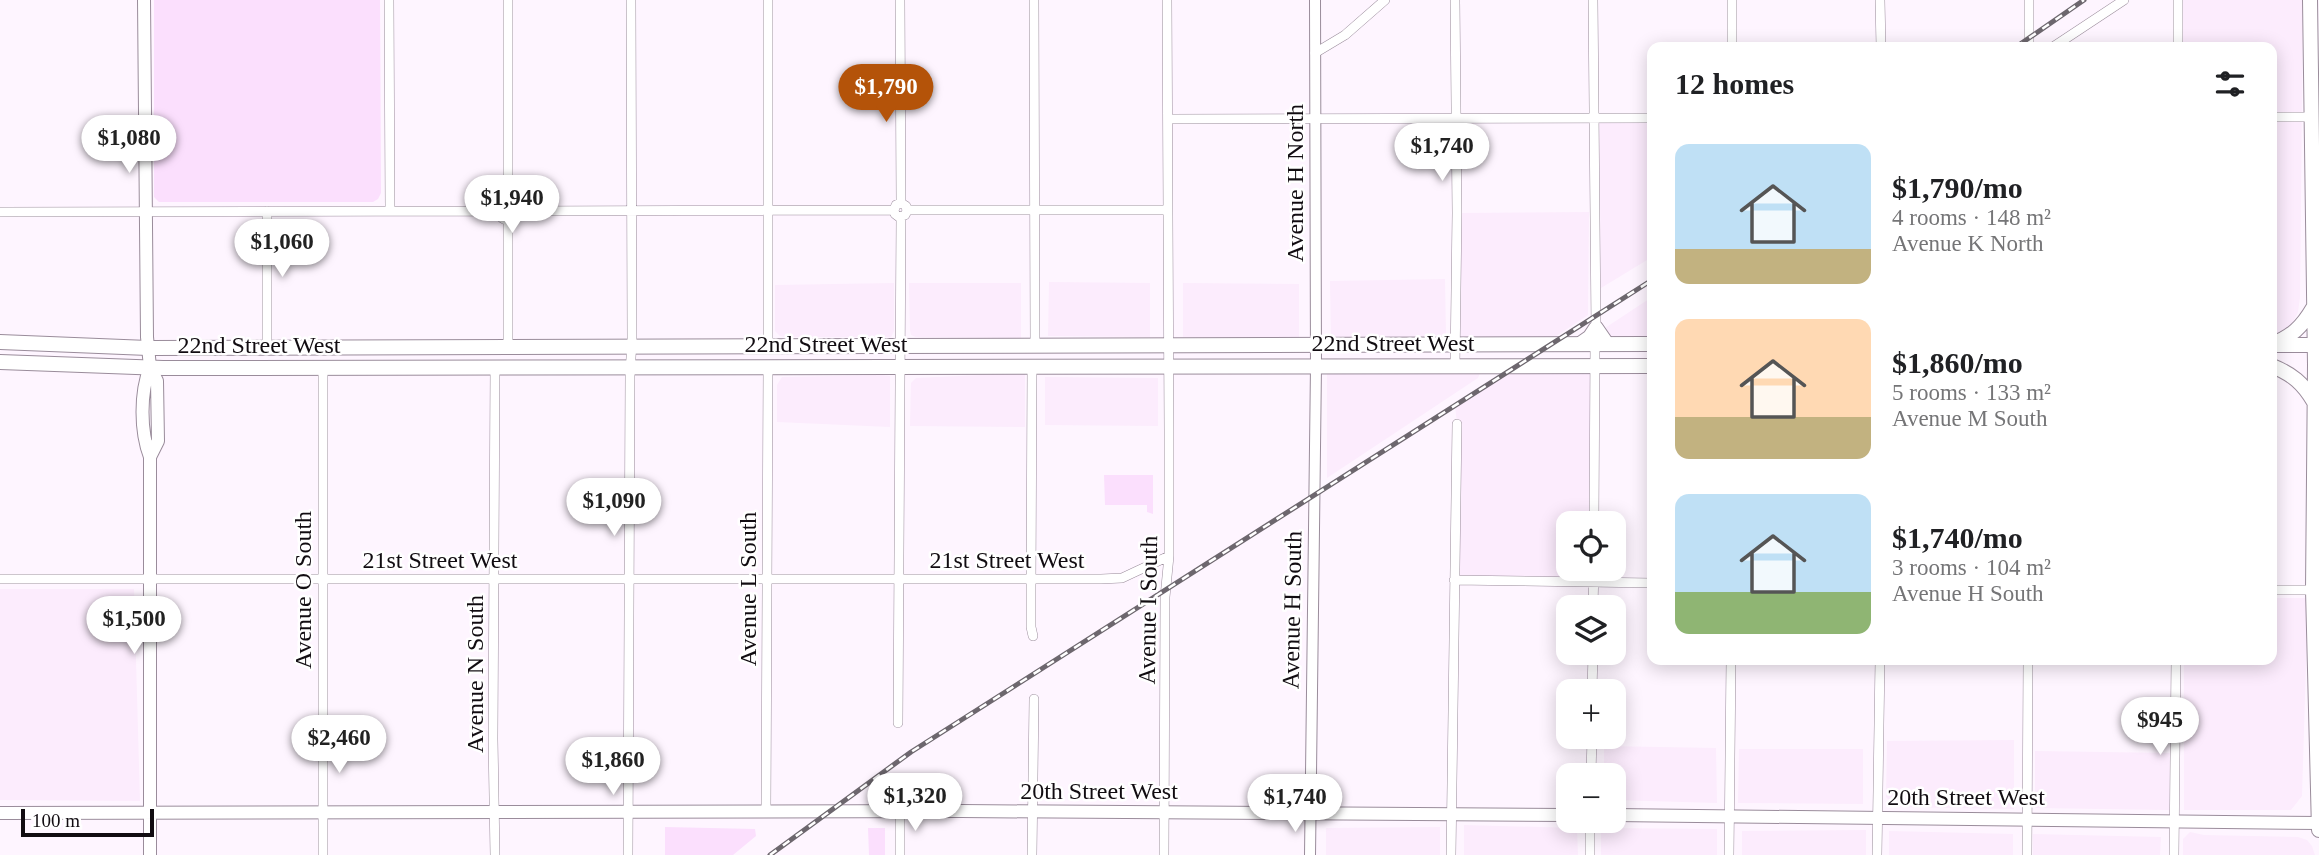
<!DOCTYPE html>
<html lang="en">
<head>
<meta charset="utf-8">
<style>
	:root { --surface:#fff; --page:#f2f2f2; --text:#202124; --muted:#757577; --accent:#b45309 }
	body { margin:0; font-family:Georgia,serif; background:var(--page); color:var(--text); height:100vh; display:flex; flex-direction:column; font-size:26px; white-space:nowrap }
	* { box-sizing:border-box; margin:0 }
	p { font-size:23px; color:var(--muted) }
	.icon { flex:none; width:38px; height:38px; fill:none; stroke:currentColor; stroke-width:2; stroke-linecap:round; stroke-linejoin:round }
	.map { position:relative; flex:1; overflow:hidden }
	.sheet { position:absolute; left:1647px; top:42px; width:630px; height:623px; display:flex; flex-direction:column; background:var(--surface); border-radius:14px; box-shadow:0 4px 18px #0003 }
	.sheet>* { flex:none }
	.fabs { position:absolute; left:1556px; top:511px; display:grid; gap:14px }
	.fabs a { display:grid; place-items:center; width:70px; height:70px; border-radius:14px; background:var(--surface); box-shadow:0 4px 18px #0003; font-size:35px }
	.scale { position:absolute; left:21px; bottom:18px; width:133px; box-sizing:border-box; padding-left:7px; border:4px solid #110c11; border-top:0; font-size:19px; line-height:24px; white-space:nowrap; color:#110c11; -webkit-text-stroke:5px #fff; paint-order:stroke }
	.price { position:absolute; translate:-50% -60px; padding:0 16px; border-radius:24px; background:#fff; color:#222; font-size:23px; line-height:46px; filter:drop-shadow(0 2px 4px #0008) }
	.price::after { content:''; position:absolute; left:50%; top:42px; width:21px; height:16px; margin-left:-10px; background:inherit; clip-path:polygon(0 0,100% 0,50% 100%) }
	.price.selected { background:var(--accent); color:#fff }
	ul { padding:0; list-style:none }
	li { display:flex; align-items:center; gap:21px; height:175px; padding:0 28px }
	li span { display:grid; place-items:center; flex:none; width:196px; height:140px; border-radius:14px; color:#555 }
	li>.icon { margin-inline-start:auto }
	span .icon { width:84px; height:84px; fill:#fffc; stroke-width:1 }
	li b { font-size:30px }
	h2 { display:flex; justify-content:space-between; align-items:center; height:84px; padding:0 28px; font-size:30px }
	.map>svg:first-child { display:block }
</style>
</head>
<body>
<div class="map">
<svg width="2319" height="855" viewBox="0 0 2319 855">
	<rect width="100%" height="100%" fill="#fef5ff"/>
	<path fill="#fcecfd" d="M2177,0H2303L2300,297L2298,312L2293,322L2282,332L2272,334V47H2174Z
		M1599,123H1652V257L1601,288Z
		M1589,212L1588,315L1555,337H1461L1460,213Z
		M1445,279L1446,336L1443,338L1331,339L1330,281Z
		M1049,282L1150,283V337L1048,336Z
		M894,283V331L891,337H785L780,336L775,331V285Z
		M909,283H1021V338L916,337L911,335L910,330Z
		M1183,283L1299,284V337H1183Z
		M1652,297V336H1609L1605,328Z
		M1517,366L1595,367L1593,523H1568V569H1593V582L1454,580L1457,424L1455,405Z
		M1025,373V427L910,426L911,383L916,378Z
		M1327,373H1480L1478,378L1327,478Z
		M883,375L890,376V427L777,422V385L782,377Z
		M1045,377L1158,378V426L1045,425Z
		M0,589H134L140,801L0,800Z
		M2272,598H2308L2302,796L2291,810H2184V660H2272Z
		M2014,740V809L1896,807L1886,797L1887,741Z
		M1604,746L1716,748L1717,803L1614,800V775H1604Z
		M1739,749H1863V804L1738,803Z
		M2035,751L2170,753L2169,810L2035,808Z
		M1464,825L1577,828L1578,855H1464Z
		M1440,827V855H1326V828Z
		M1601,828L1717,829V855H1601Z
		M1866,830V855H1742V831Z
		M1889,831L2013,834V855H1889Z
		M2190,832L2204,835L2298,837L2307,840L2312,846L2315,855H2183V839Z
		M2033,834L2161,837L2160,855H2033Z"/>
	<path fill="#fbdffd" d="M154,0H380L381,193L378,199L373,202H159L154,197Z
		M1104,475H1153V514L1147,512V505H1105Z
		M665,827L755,829L756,836L733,855H665Z
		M868,828H885V855H869Z"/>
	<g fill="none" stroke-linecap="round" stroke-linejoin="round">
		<defs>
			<path id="minor" d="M389,0L390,210
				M768,0V346
				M900,0L901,203
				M1034,0L1035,345
				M1455,0L1457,213L1455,366
				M1593,0L1596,328
				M1732,0V47
				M1880,0L1881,47
				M2029,0V47
				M2178,0V47
				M2053,47L2124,0
				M1315,53L1345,35L1385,0
				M2272,117H2312
				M1168,119L1652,118
				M508,200V0
				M498 210a10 10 0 1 1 20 0a10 10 0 1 1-20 0Z
				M907,210H1167
				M518,211L894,210L896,205L901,203L906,206L907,211L905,215L899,217L895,214L894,210
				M0,212L498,211
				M267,347V211
				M508,347V220
				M495,367L493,739L495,855
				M1032,367L1031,588V627L1033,636
				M323,368V855
				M1594,523L1595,344
				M0,579H1101L1122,578L1169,556
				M1454,580L1652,583
				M2272,590H2313
				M1593,607L1594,569
				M1592,691L1593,653
				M898,723L901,217
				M1591,775L1592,737
				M766,812L768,367
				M1590,821V855
				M628,855L630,376L632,339L631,0
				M900,855V812
				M1032,855L1034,699
				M1164,855L1165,597L1169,556V430L1167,0
				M1451,855L1457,424
				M1729,855L1731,660
				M1877,855L1880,660
				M2027,855L2028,660
				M2174,855L2176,660"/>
			<path id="tertiary" d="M1310,855L1316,366L1315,0"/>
			<path id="secondary" d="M144,0L147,337L150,367L157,381L158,441L150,457
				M0,813L961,811L1568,815
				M1614,815L2319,823
				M150,855V457C140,431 140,393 150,367"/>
			<path id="primary" d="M2310,0L2315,365L2313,590L2319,830
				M0,342L148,348L1652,344
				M1580,344L1590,337L1596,328L1607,344
				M2272,344C2291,337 2302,327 2313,308
				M2276,345H2319
				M0,362L163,368L1652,366
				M2272,366C2292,374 2303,383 2314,402"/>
		</defs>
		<use href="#minor" stroke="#9a8c9b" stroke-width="10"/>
		<use href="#tertiary" stroke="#9a8c9b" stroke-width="12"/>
		<use href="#secondary" stroke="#9a8c9b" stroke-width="14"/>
		<use href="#primary" stroke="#9a8c9b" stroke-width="16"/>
		<use href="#minor" stroke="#fff" stroke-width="9"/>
		<use href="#tertiary" stroke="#fff" stroke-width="10"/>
		<use href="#secondary" stroke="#fff" stroke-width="12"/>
		<use href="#primary" stroke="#fff" stroke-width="14"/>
		<defs>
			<path id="rail" d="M2016,47L2084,0
				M770,855L911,752L1652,280"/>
		</defs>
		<use href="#rail" stroke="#6d676e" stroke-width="5"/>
		<use href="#rail" stroke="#fff" stroke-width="2.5" stroke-dasharray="8" stroke-linecap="butt"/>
	</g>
	<g text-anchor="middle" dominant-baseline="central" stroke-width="5" stroke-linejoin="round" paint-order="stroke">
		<g font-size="24" fill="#110c11" stroke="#fff">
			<text transform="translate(1295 183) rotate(-90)">Avenue H North</text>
			<text x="1393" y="343">22nd Street West</text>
			<text x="826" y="344">22nd Street West</text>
			<text x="259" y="345">22nd Street West</text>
			<text x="440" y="560">21st Street West</text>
			<text x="1007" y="560">21st Street West</text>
			<text transform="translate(748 589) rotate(-90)">Avenue L South</text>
			<text transform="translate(303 590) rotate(-90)">Avenue O South</text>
			<text transform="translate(1148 610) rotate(-89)">Avenue I South</text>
			<text transform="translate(1292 610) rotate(-89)">Avenue H South</text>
			<text transform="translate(475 674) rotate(-90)">Avenue N South</text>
			<text x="1099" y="791">20th Street West</text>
			<text x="1966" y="797">20th Street West</text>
		</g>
	</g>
</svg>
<div class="fabs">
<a><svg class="icon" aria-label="locate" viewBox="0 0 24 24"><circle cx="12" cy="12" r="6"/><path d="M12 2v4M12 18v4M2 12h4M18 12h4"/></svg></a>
<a><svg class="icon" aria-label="layers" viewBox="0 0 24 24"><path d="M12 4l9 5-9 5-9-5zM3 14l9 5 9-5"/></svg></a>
<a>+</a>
<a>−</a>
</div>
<div class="scale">100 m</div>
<b class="price selected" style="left:886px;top:124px">$1,790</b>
<b class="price" style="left:129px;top:175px">$1,080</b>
<b class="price" style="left:1442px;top:183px">$1,740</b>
<b class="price" style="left:512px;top:235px">$1,940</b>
<b class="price" style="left:282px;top:279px">$1,060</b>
<b class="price" style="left:614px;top:538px">$1,090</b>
<b class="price" style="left:134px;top:656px">$1,500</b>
<b class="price" style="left:2160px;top:757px">$945</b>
<b class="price" style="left:339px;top:775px">$2,460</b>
<b class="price" style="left:613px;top:797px">$1,860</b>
<b class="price" style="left:915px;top:833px">$1,320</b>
<b class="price" style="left:1295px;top:834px">$1,740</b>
<section class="sheet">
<h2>12 homes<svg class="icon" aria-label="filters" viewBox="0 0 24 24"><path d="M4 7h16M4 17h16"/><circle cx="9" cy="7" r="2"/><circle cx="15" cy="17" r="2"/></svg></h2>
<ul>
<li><span style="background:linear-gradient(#bfe0f5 75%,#c2b280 0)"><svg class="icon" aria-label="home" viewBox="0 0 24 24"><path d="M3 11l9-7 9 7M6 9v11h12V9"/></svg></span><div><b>$1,790/mo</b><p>4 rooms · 148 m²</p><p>Avenue K North</p></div></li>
<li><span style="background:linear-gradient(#ffd9b3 70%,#c2b280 0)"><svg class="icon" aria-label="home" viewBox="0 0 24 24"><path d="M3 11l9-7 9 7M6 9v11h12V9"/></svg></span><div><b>$1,860/mo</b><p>5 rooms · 133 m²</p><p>Avenue M South</p></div></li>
<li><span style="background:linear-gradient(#bfe0f5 70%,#8fb573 0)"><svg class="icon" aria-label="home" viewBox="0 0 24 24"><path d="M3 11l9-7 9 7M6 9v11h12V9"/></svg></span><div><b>$1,740/mo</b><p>3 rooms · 104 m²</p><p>Avenue H South</p></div></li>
</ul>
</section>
</div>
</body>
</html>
